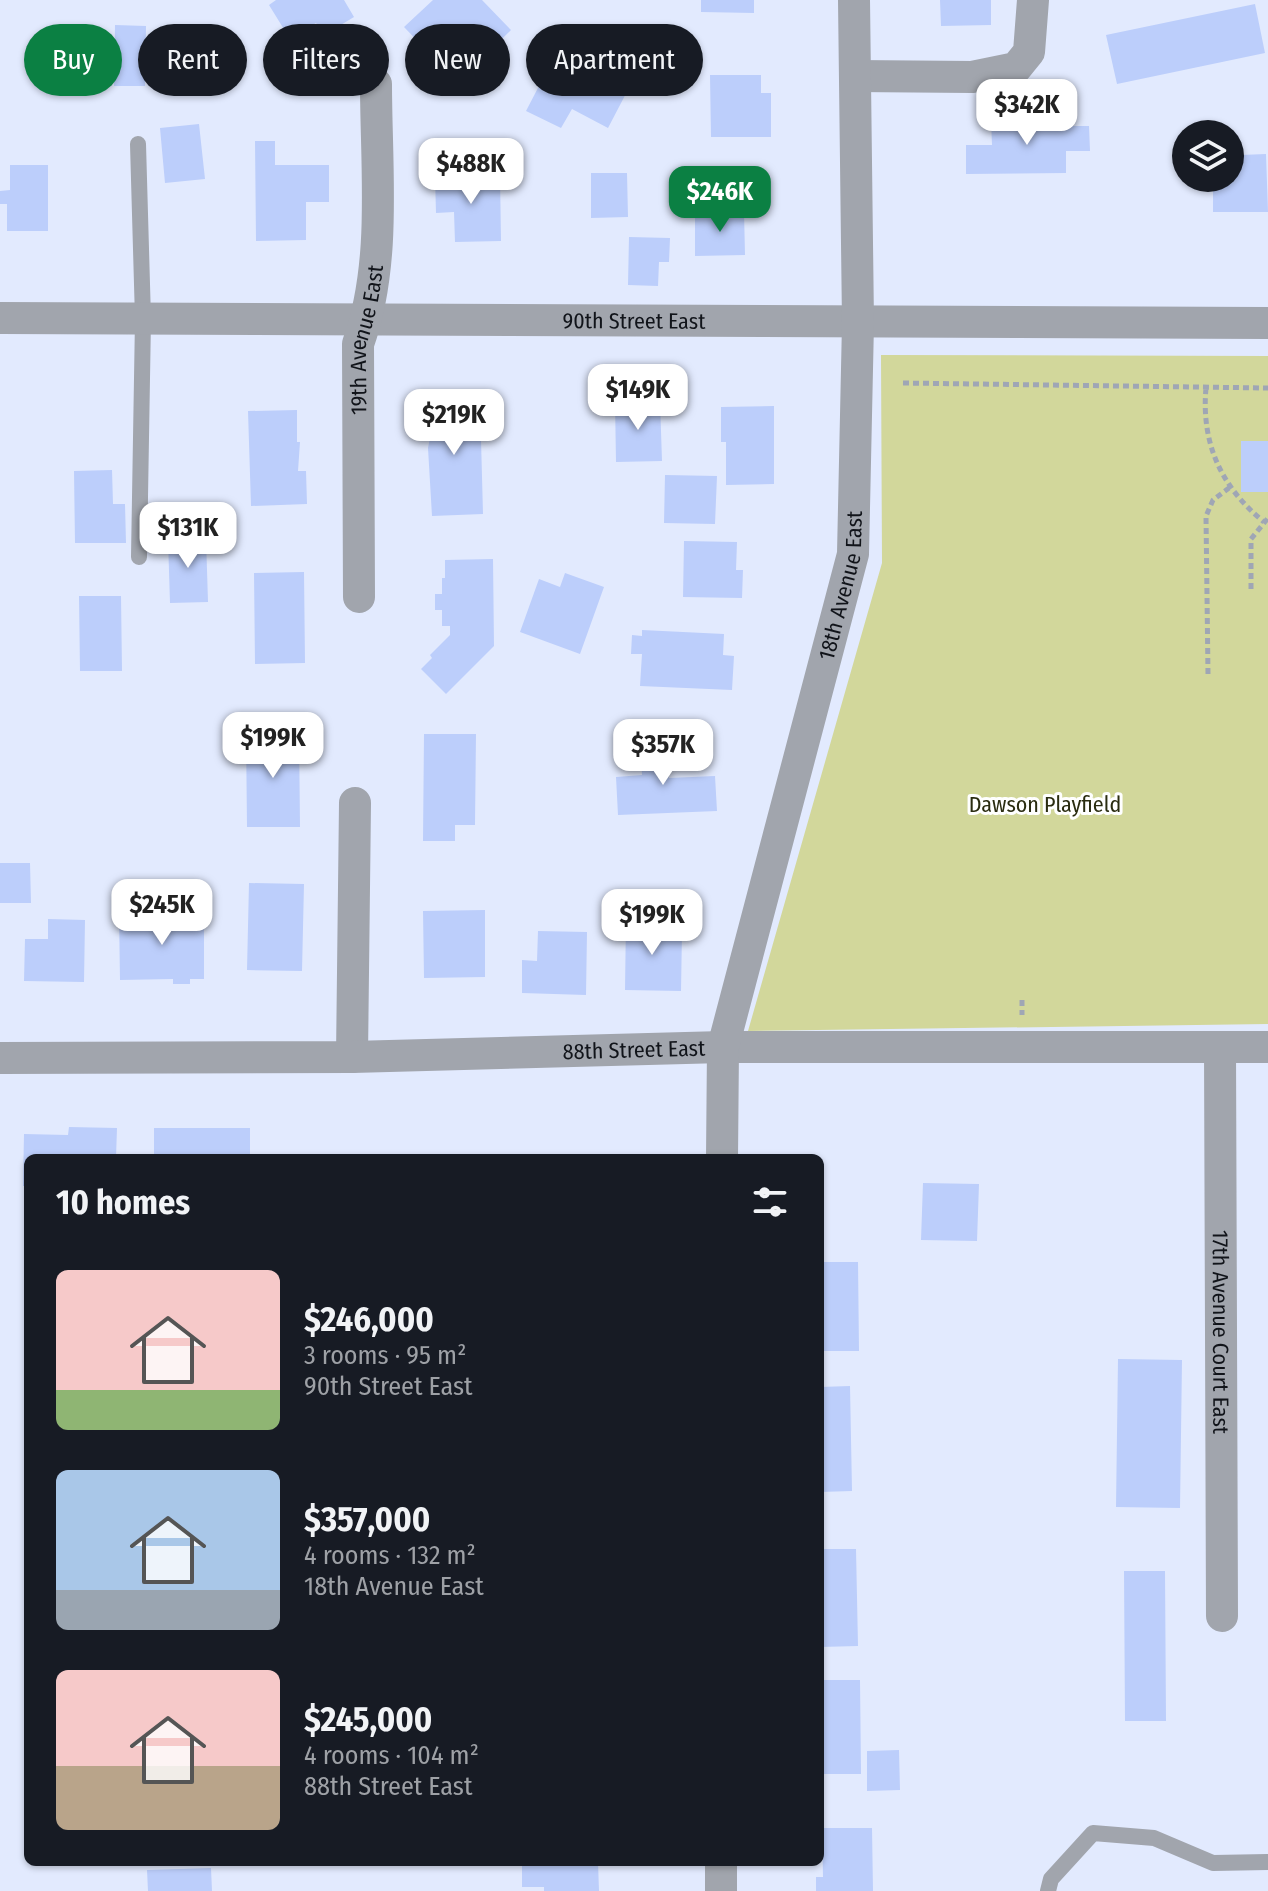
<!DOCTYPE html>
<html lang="en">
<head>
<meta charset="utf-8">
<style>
	:root { --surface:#171b24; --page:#242831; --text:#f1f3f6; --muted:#9ea1a6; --accent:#0b8043 }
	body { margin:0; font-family:"Fira Sans Condensed",sans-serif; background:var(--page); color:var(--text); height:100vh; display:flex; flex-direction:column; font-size:30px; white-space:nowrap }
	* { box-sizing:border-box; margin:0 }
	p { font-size:26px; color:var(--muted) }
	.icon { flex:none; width:44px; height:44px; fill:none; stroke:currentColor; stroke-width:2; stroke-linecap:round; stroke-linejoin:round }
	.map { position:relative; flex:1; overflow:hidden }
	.drawer { position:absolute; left:24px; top:1154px; width:800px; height:712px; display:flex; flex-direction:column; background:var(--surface); border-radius:12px; box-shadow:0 2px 6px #0004 }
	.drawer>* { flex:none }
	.guide { position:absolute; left:24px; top:24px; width:800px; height:72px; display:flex; gap:16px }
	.buttons { position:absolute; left:1172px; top:120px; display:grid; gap:16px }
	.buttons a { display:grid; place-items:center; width:72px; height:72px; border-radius:50%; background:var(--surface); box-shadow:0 2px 6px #0004; font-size:40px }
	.price { position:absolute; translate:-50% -68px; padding:0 18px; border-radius:16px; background:#fff; color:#222; font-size:26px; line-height:52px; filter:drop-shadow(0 2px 4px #0008) }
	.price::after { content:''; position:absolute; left:50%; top:48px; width:24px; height:18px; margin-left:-12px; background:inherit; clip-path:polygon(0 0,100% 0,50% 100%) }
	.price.current { background:var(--accent); color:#fff }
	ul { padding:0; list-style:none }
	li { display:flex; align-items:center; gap:24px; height:200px; padding:0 32px }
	li span { display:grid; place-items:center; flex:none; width:224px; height:160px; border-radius:12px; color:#555 }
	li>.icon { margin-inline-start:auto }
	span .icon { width:96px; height:96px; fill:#fffc; stroke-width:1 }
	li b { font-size:34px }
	h2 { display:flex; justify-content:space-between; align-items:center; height:96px; padding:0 32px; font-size:34px }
	.pill { padding:0 28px; border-radius:36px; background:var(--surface); box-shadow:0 2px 6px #0004; font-size:28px; line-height:72px }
	.pill.current { background:var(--accent); color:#fff }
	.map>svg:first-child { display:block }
</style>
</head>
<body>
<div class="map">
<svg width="1268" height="1891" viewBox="0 0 1268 1891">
	<rect width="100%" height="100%" fill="#e2eafe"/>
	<path fill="#d2d79b" d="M881,355L1268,356V1024L748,1031L882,563Z"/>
	<path fill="#bccefb" d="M276,0H344L354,17L324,35L316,23L290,39L269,5Z
		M433,0H482L511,30L474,66L446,38L430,54L404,27Z
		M701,0H754V13L701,12Z
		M940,0H991V25L941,26Z
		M1255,4L1265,53L1117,84L1106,35Z
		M115,25L146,26L145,86H114Z
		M565,36L612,60L607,69L632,82L608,128L572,109L561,128L526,111Z
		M710,75H761V93H771V137H711Z
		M1065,118L1066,126H1089L1090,151H1066V173L966,174V145H992L991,119Z
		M199,124L205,179L165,183L160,128Z
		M255,141H275V165H329V202H306V240L256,241Z
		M1266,154L1268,212H1213V178H1230V170H1241V155Z
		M10,165H48V231H7V204H0V191L10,190Z
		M591,173H627L628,217L591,218Z
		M500,176L501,241L455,242L454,212L436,213L435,177Z
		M744,211L745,255L695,256V212Z
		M629,237L670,238L669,262H659L658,286L628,285Z
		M660,401L662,461L616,462L615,402Z
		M480,402L483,514L432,516L428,448L430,438H423L422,403Z
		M774,406V484L726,485V442H721V407Z
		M297,410V442H300L298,471H306L307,504L251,506L248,411Z
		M1241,441H1268V492H1241Z
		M112,470L113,504H125L126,543H75L74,471Z
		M665,475L717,476L715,524L664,523Z
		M206,538L208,602L170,603L168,539Z
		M684,541L737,542L736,570H743L742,598L683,597Z
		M493,559L494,646L446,694L421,669L432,658L430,655L450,635V626H442V610H435V594H442V578H445V560Z
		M304,572L305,663L255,664L254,573Z
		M565,573L604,587L580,654L520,632L539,579L560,587Z
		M79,596H121L122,671H80Z
		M642,630L724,634L723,655L734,656L732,690L640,686L642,654H631L632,635L642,636Z
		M246,732H299L300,827H247Z
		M424,734H476L475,825H455V841H423Z
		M667,739L669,778L715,776L717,811L618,815L616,777L642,775L640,740Z
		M0,863H30L31,903H0Z
		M249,883L304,884L302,971L247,970Z
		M485,910V977L424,978L423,911Z
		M119,914H204V979H190V984H173V979L120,980Z
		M48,919L85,920L84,982L24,981L25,939H48Z
		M626,919L663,920V932H682L681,991L625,990Z
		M538,931L587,932L586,995L522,993V960L537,961Z
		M69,1127L117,1128L116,1158H28V1186H23L24,1134L68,1135Z
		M154,1128H250V1158H154Z
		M923,1183L979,1184L977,1241L921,1240Z
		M820,1262H858L859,1351H820Z
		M1118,1359L1182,1360L1180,1508L1116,1507Z
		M850,1386L852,1491L820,1492V1387Z
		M820,1549H856L858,1646L820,1647Z
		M1124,1571H1165L1166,1721H1125Z
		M820,1680H860L861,1774H820Z
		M899,1750L900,1790L867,1791V1751Z
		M822,1828H872L873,1891H816V1877H823Z
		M522,1862H598L599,1891H544V1887H522Z
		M211,1868L212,1891H148L147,1870Z"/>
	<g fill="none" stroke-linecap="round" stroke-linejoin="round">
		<path stroke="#9fa6b5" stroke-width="5" stroke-dasharray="6 4" stroke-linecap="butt" d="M903,383L1268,388
			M1206,388C1201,443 1221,487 1264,522
			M1251,589V539L1268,518
			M1208,674L1206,516L1213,500L1229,488
			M1022,1000V1015"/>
		<path stroke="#a1a5ad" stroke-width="16" d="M138,144L143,319L139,557
			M1048,1891L1051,1879L1093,1833L1154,1838L1213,1863L1268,1862"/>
		<g stroke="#a1a5ad" stroke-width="32">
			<path d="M855,76L972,77L1016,68L1029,52L1033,0"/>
			<path id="s1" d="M0,318L1268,323"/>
			<path id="s2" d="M359,597L358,344C387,263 376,169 376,84"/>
			<path id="s3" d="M1220,1048L1222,1616"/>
			<path d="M352,1057L355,803"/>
			<path id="s4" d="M0,1058L352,1057L723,1047H1268"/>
			<path id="s5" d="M722,1158L723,1047L853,554L858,323L854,0"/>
			<path d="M721,1891V1862"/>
		</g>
	</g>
	<g text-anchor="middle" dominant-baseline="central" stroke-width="6" stroke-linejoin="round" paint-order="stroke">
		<g font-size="22" fill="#11141a" stroke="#fff">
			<text stroke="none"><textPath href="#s1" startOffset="634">90th Street East</textPath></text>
			<text stroke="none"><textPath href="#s2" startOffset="258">19th Avenue East</textPath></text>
			<text stroke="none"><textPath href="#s5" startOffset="588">18th Avenue East</textPath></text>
			<text stroke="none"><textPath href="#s4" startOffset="634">88th Street East</textPath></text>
			<text stroke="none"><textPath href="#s3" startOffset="284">17th Avenue Court East</textPath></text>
		</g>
		<g font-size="22" fill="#2a2c10" stroke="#fff">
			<text x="1045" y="804">Dawson Playfield</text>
		</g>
	</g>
</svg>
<div class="buttons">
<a><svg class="icon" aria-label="layers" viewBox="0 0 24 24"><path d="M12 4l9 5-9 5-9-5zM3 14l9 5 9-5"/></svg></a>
</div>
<b class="price" style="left:1027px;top:147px">$342K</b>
<b class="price" style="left:471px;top:206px">$488K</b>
<b class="price current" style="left:720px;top:234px">$246K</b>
<b class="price" style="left:638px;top:432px">$149K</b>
<b class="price" style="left:454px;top:457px">$219K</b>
<b class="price" style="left:188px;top:570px">$131K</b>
<b class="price" style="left:273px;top:780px">$199K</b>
<b class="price" style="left:663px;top:787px">$357K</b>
<b class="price" style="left:162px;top:947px">$245K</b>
<b class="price" style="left:652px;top:957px">$199K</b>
<div class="guide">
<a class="pill current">Buy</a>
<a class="pill">Rent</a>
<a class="pill">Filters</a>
<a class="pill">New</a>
<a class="pill">Apartment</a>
</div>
<section class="drawer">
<h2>10 homes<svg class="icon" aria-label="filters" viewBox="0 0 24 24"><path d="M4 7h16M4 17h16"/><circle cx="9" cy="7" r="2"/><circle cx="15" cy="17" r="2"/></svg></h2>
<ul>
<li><span style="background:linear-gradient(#f6c9c9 75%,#8fb573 0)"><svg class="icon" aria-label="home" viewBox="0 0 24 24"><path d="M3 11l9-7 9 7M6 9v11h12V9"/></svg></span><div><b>$246,000</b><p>3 rooms · 95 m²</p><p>90th Street East</p></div></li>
<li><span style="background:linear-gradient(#a9c7e8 75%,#9aa5b1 0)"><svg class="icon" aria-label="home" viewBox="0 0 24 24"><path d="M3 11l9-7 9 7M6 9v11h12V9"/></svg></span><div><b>$357,000</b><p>4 rooms · 132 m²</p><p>18th Avenue East</p></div></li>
<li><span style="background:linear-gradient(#f6c9c9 60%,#b9a48a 0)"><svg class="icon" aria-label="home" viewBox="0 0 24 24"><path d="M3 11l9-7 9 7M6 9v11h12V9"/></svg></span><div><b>$245,000</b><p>4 rooms · 104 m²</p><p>88th Street East</p></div></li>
</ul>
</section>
</div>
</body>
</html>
